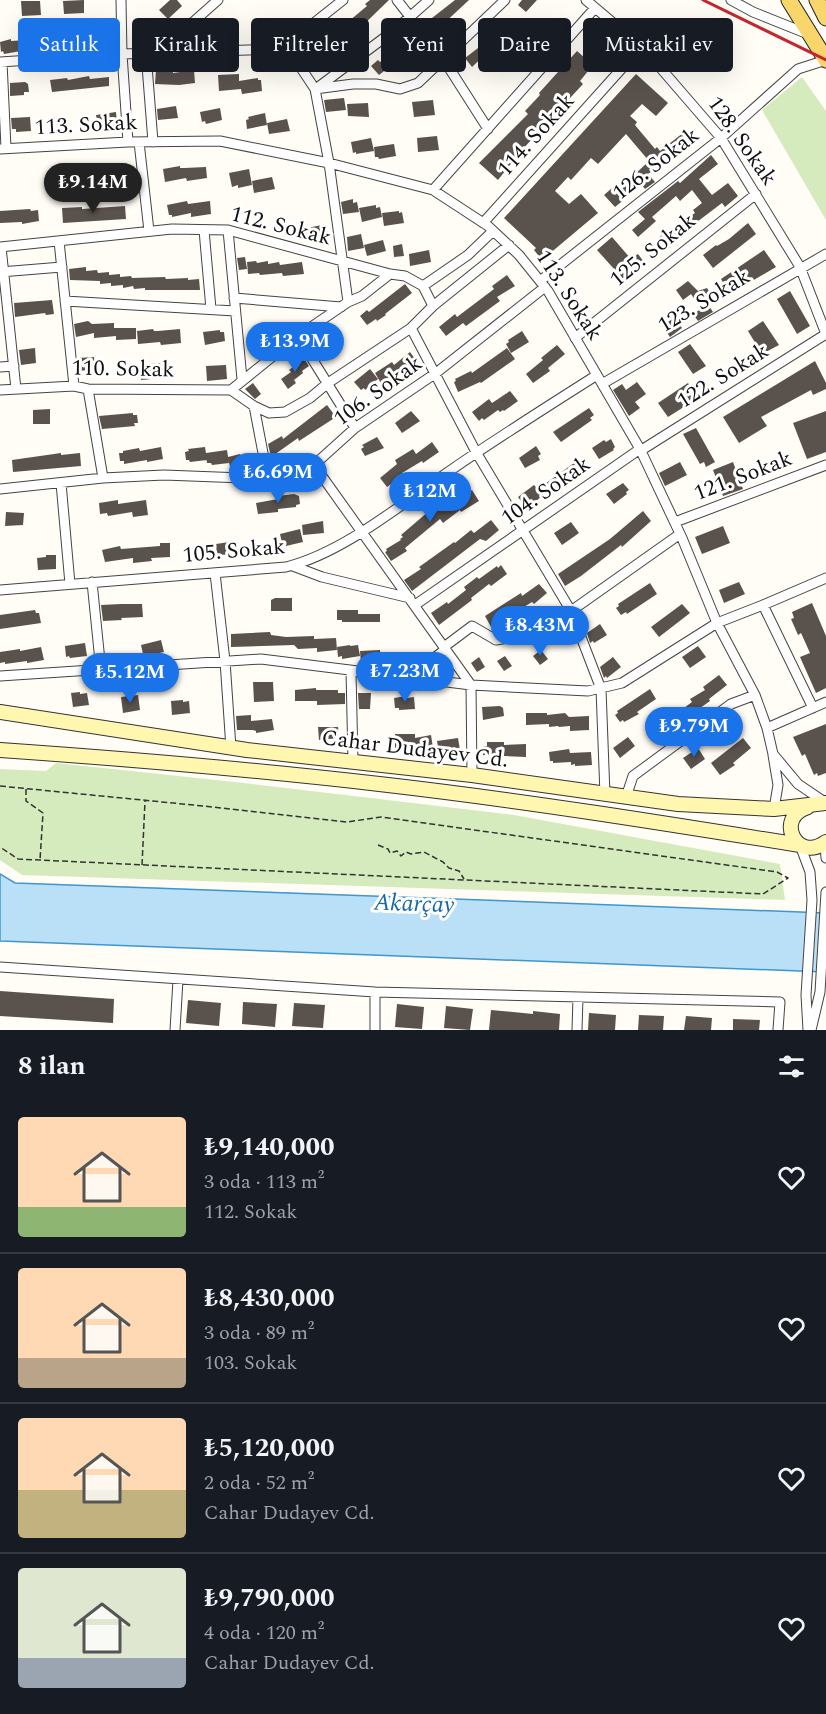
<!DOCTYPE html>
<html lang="tr">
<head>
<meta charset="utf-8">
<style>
	:root { --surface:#171b24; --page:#20242c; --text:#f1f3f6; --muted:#9ea1a6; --line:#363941; --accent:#1a73e8 }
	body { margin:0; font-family:Spectral,serif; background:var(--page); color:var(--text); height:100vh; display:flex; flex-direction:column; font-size:22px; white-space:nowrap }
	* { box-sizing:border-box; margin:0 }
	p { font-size:20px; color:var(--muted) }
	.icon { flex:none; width:33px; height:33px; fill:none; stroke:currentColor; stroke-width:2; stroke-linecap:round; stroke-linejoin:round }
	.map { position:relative; height:1030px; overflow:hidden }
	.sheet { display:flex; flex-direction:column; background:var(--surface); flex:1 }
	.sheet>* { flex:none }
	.banner { position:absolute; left:18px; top:18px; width:790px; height:54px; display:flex; gap:12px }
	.price { position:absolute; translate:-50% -51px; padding:0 14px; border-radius:21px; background:var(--accent); color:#fff; font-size:20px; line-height:39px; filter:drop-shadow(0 2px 3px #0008) }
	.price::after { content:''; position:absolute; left:50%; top:36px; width:18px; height:14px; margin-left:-9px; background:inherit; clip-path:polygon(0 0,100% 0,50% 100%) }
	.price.current { background:#222; color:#fff }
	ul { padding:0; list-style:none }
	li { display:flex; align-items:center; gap:18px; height:150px; padding:0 18px }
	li+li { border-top:2px solid var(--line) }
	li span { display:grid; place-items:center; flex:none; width:168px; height:120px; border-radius:6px; color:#555 }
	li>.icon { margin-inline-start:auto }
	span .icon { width:72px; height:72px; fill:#fffc; stroke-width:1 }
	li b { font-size:26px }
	h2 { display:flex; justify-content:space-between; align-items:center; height:72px; padding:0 18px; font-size:26px }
	.tag { padding:0 21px; border-radius:6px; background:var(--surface); box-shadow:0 6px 24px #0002; font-size:21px; line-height:54px }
	.tag.current { background:var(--accent); color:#fff }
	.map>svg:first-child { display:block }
</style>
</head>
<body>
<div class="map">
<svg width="826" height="1030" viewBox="0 0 826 1030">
	<rect width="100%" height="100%" fill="#fffdf5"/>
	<path fill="#d5ebbd" d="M802,77L826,111V220L762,110Z
		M56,763L244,783L514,815L780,864L785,900L22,875L0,860V769L46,771Z"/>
	<path fill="#b9e0f7" stroke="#3f96cf" stroke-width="1.5" d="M0,874L15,883C285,891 556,904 826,913V972L0,941Z"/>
	<path fill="#5a524d" d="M84,0V13L64,14L63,1Z
		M170,0H177L182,6L168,19L159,10Z
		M370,0H389L358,30L355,27L307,65L299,55L328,29L330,32L346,18L349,21L367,6L365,4Z
		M455,0H469L440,27L432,18Z
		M522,0H537L526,12L518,5Z
		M21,1H40L41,15L22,16Z
		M504,21L512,29L472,67L465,58L482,45L480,43Z
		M107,33L108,46L91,48V46H88L86,36Z
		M62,35L65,47L48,51H21L4,54L3,51L1,52L0,42L11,39V41L42,39Z
		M416,35L422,43L390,71L388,68L379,75L371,66L378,60L380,62Z
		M577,51L593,65L580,81L583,84L521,151L498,180L479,163L528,114L525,111L540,95L539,93Z
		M156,70H173V73L194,70L195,83L179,85L155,84Z
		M239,74V81L258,78V80H261L262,91L242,94L241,89L219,91L218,75Z
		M636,74L668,103L656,116L642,104L630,116L637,122L635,125L655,149L657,147L660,151L683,133L692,145L680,155L678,152L648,174L655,182L645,189L642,185L615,207L604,195L612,188L616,192L649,161L626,134L598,164L591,158L571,180L568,177L555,191L569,204L581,194L598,213L542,260L534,250L536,248L504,218Z
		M89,76L90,79L109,77V86L52,92L50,80L67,78L68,80Z
		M25,82L28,84L29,92H24V95L10,96V83Z
		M344,98L346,110L326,112L324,100Z
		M433,100L435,115L414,117L412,102Z
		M368,103L369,117L348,116L347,104Z
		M176,106L178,118L158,120L157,109Z
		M220,108L222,120L206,124L205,121L202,122L200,112Z
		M116,112L117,125L98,127L96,115Z
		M265,113L267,125L247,129L246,120L249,119L248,117Z
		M30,117L31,131L16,132V129H12L11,118Z
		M287,119L290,131L269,134L267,123Z
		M437,136L439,150L418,152L417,138Z
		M371,138L374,151L356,154V152L353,153L351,142Z
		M394,144L396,156L379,159L378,157H375L374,147Z
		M711,155L718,164L699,179L712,195L728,183L738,196L725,207L722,203L693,225L694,228L675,241L676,243L668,249L659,237L695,213L693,210L702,203L692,190L680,201L676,196L652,217L656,221L638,237L632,230L645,219L638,212L678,181L680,183Z
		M180,166V168H184L206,167L207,178L187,181L186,178L165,182L163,169Z
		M249,169L252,185L238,188V185L232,187L229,173Z
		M77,172V174H81V183H77V185H61L60,173Z
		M272,177L275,189L254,193L252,181Z
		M353,199V203L357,202L359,212L343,214L341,202Z
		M187,201L188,204L210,201L211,214L191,217V213L172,217V215H169L167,205Z
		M376,205V208L380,207L382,217L362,222L359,208Z
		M125,206L126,219L63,223L62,208L82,207V209Z
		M30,209L31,211L38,210L39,221L22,224V222L0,223V211Z
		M399,211V213L402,212L404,223L384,226L382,213Z
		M748,223L756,234L713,268L703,255L716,245L717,246L729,239Z
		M322,225L325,236L308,240L307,237L304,238L302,229Z
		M361,234L364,248L348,251L347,237Z
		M612,237L631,259L638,254L644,262L623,279L597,250Z
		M383,240L386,251L367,256L364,245Z
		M402,244L404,256L394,257L393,246Z
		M429,250L431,262L410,266L409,254Z
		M764,250L776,267L730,294L721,279Z
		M245,257L247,269L239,270L237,258Z
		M256,261L257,263L268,261V264L279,262L280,265L302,262L304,274L283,276L282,273L260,275L259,273L248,274L247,262Z
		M86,267V271L97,270L98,273L109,272V275L120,274V277L131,276L132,278L165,277L166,279L188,278V280L199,279L200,290H145V288L134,289L133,286L123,288V285L111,286V283L100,284V281L70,280L69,269Z
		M507,275L515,286L497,297L500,301L466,326L463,323L446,336L439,327L455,314L457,317L494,289L492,286Z
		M688,281L698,291L707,288L712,296L705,300L713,312L698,321L693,314L701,309L691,294L683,300L676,290Z
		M405,284L412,293L385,314L386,315L377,321L376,319L367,325L360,316L367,310L369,312Z
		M790,291L810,326L797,334L777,299Z
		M52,300L54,314L46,315L45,313L15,317L14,303Z
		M675,317L682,328L670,337L662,326Z
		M88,321L92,324L114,323V328H136V339L116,340V336L94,338V333L76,337L74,324Z
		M763,321L779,345L762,354L748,331Z
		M153,329L154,331H158L180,329L181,343L161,345L160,342L138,344L137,331Z
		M327,329L334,339L325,346L327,348L318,354L312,345L321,338L319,335Z
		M220,330V332H224L225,341L205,345L203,332Z
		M522,331L529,342L511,353L506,344L509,342L508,340Z
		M690,344L706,366L693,374L678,352Z
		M557,345L565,354L548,368L550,371L533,383L526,374L543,360L541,358Z
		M35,348L36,363L21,365L19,350Z
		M507,348L515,359L481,383L480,382L458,392L454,382L456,381L455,379L471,371L472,373Z
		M410,352L418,363L404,374L403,372L382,385L375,373L392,362L394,365Z
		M94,357L95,369L79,371L78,358Z
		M303,357L309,366L302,371L303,373L294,380L296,383L288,389L281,379L291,372L289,370L298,363L297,362Z
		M815,361L826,383V389L813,395L811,390L761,417L767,426L739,443L723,417Z
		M160,363L162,378L141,380L140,365Z
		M226,365L227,379L207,381L206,366Z
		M370,369L378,379L365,390L364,388L361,390L354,382Z
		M637,382L646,394L635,402L640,408L629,416L613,390L622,384L626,390Z
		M253,383L261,394L255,399L245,389Z
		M688,383L698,398L668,417L658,403Z
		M510,391L518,401L504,411L503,410L500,412L498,410L484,420L482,418L479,421L472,412L489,399L492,403Z
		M327,405L336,417L299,441L298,438L271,457L268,444L282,436L283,439Z
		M589,408L594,415L590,418L592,420L561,442L553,432Z
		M50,409V424H33V410Z
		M411,411L420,421L402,433L395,423Z
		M826,411V452L807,459L793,423Z
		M133,413V415H137L138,423H134L135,426L102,429L99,416Z
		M696,428L715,462L706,467L704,462L700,464L683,434Z
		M377,437L384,448L365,456L361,449L364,447L362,445Z
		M611,439L615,447L613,449L614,450L599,459L592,448L604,440L606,442Z
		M432,442L439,452L423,463L422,461L402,473L404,475L387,487L380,478L397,464L395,460L413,449L416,454Z
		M536,446L541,454L538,456L540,460L525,468L519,458Z
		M161,447L163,459L147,462V460L124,464V461H120L119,453H123V451L139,448L140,451Z
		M205,447L207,460L190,462L189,460H186L185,452L189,451L188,449Z
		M227,450L229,463L212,465L211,463H207L206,453Z
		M61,453V455L80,453L81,466L13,472L12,460Z
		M240,454L241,456L249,454L251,466L234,469L233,467H230L228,457Z
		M680,462L687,475L665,486L659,473Z
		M733,462L743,489L723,496L713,470Z
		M574,463L582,474L550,497L546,498L544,495L526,508L518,497L534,485L538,489Z
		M623,483L629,490L626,492L627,494L614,504L606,494Z
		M472,490L479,501L461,512L460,510L443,523L440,519L405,548L407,551L391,561L385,552L387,551L386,549L401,540L400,539L403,537L401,535L429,511L434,513L448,502L450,504L453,503Z
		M294,494L299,496L300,504L296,505V507L278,509V512L258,514L256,503L278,499V496Z
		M118,500V504L146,500L148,515L133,517L132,512L108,516L107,513L100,514L99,503Z
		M643,511L651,521L622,547L621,545L581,576L565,586L558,574L610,539Z
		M6,512L24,513L23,525L5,526Z
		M491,520L499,530L486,541L480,539L412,591L404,580L421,569L419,567L454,542L455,543L471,530L474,533Z
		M323,521L324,533L303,535L302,525Z
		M571,522L579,533L562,545L554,533Z
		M723,526L730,543L702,554L695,537Z
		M300,529L303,542L286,546L285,543H282L280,534Z
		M236,541L238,554L217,555L216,544Z
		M160,543H170V557L151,558L152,561L133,563V558L105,562L102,550L120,546L121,549L160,546Z
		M46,555H56V569L38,570L37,558L46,557Z
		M501,565L507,574L491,586L489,584L471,598L472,600L439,625L431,613L447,602L448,604L466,590L464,587L477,577L479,579L497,566L498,568Z
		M739,582L745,594L724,603L719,590Z
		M650,583L657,594L627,614L626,612L621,615L616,608L619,606L618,604Z
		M539,584L547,593L534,604L532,602L491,627L485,616L521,593L522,596Z
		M275,598H292V611H271V600Z
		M812,603L826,636V688L816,693L800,657L810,653L801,633L798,635L791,619L794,618L792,612Z
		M121,604H142L143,617L121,618L122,620L103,621L101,605Z
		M682,604L690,613L659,637L651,627Z
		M35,610L36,613H39L41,623L0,629V615Z
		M337,610H358V614H380V622H342V620H337Z
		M600,624L607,635L594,643L593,641L590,643L587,633Z
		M270,632L271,635L286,637L314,636V639L336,638L337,650L317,652V648L298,649L294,645L231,647V634Z
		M161,640L164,652L147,656L146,653L143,654L141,645Z
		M85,643L87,656L70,658L69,656L66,657L65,646Z
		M350,645V646L358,645L360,656L342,659V656L338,657L337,647Z
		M698,646L706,657L690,668L682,657Z
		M41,647L44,660L27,663V661L5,664V662L0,663V652L20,649V651Z
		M380,650L381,663L361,664L360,651Z
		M541,650L548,659L540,665L533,656Z
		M505,656L512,666L504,671L497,661Z
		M479,657L485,667L477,672L471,663Z
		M613,657L621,667L607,678L606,676L604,678L600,667Z
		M719,675L727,685L709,699L710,701L693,713L695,715L682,727L681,725L664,739L662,737L660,739L653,731L692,702L690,699L705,690L703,687Z
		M253,682H273L274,701L254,702Z
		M316,688V690H338V693H345V704L317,705V701H295V690Z
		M650,689L656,699L637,712L639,714L624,722L623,720L620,722L615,715L618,713L617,711Z
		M80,692V694L87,693L89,705L73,707L71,693Z
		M358,693H371L370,709H359Z
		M138,695L140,710L123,713L121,697Z
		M406,696L407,698L414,697L415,709L399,710V708H395L394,698Z
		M183,700V702L189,701L190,713L172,715L171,701Z
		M500,706L503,708L504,716L483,720L482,707Z
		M526,713H547V715L565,713L569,717L589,716V730L570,731V726L559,727L558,726L549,727V724L526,725Z
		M251,715V721L272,719L274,730L256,733V731L253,730H237L236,716Z
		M826,724V773L818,776L817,773L814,775L805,754L802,756L793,737Z
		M318,727H338L339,738L319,740Z
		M395,734H415V738L431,735L433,748L421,750V747L395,748Z
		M628,737L635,746L620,758L613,748Z
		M458,738L460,750L439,753L437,741Z
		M743,738L751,748L733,763L735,765L720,775L711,763Z
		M487,742H504V745L526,744V757L483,755V746H487Z
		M698,748L705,759L691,769L683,758Z
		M569,749L570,753L591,752L592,765L575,766V764L571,765V762L553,763V761H550L549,752Z
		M0,991L114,999L113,1023L0,1016Z
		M188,1000L221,1003L219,1026L186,1023Z
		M243,1002L277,1004L275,1027L242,1024Z
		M294,1003L325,1005L323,1028L292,1026Z
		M397,1004L424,1007L422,1029L395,1027Z
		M446,1006L473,1009L470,1030L444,1028Z
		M491,1010L533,1014V1011L560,1014L559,1030H489Z
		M589,1013L616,1015L615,1030H588Z
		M639,1015L664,1016L663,1030H638Z
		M686,1016L712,1018L711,1030H684Z
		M733,1019L760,1020L759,1030H733Z"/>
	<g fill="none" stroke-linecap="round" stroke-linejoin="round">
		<defs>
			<path id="street" d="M121,0L122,54L128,142
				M397,0L444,60L488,129
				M586,0L645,50L721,138L800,267L826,334
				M731,0L753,12L808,34
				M281,49L343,0
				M0,62L122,54L281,49L297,62L315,89L329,163L348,302
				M2,62L6,148
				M317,88L396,29L429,0
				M315,89L353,84H376L400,89L418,83L505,0
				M139,142L149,231
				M153,142L146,53L174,39L218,0
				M0,149L128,142L220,141L329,163L433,190L488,226L519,255L548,291L640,449L682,538L717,623L755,695L767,728L773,754L798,784L826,803
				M433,190L595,8
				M483,223L641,47
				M204,230L211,309
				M228,230L242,379
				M59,241L74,386
				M0,247L172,229L228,230L390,274L405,276L423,286
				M1,247L16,389
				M0,272L62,267
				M540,281L721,138L798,69L826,60
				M423,286L468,255L493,231
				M234,298L341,307
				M65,301L235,311
				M433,306L509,245
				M411,328L476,452L571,611L601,689L605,795
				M298,336L355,428
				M575,338L756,194
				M0,367L14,366
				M602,384L826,254
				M88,389L103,478
				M0,390L74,386L88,389L231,390L298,336L348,302L362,296L390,274
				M231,390L254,406L269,413L285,412L310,398L328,383L411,328L433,306L423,286
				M254,406L268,479
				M640,451L826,334
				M314,465L471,685L472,775
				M61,483L70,584
				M0,489L103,478L164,475L268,479L314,465L355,428L436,373L545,287
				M675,522L826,465
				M293,566L322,577L410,598
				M215,573L225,661L231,748
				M92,582L101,671
				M0,590L286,567C343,553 403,503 451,470C499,437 548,406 597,375
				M415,605L640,449
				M763,605L826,578
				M444,647L472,626L496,640L526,635L571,611L680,534
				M351,671L353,762
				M0,676L261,659L471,685L588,691L622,683L717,623L763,605L813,708
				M409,677L446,649
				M767,728L826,702
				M773,755L778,785L774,809
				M626,797L633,776L731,704L755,695
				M825,844L826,858
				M800,845L810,872L812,900L806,995L808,1030
				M0,967L375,992L780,1002L778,1030
				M375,992V1030
				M175,1030L178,980
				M577,1030L578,997
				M811,1030L820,992L826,892"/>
			<path id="secondary" d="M0,712L247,750L472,775L678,804L774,809L826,803
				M0,750C130,759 259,770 388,785C526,801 663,823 800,845
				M808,807C774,817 796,864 826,842"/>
			<path id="primary" d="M789,0L826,60
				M817,0L826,18"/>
		</defs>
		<use href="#street" stroke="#444" stroke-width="11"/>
		<use href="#secondary" stroke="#333" stroke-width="16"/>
		<use href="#primary" stroke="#222" stroke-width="17"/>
		<path stroke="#333" stroke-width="1.5" stroke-dasharray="6 3" stroke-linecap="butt" d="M0,786L203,806L347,822L381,817L777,872L788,878L763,894L18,859L0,847
			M26,789V801L43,813L40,860
			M378,845L388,849L390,853L397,851L401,856L406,852L411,854L424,852L443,862L449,868L459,871L464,879
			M142,865L145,801"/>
		<use href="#street" stroke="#fff" stroke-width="9"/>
		<use href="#secondary" stroke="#fff6b0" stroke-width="14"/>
		<use href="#primary" stroke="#f9d66b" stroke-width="15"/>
		<path stroke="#c4262e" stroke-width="3" d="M703,0L826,60"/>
	</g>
	<g text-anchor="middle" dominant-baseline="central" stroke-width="6" stroke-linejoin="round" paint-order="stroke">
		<g font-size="22" fill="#111" stroke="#fff">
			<text transform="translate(86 125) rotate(-3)">113. Sokak</text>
			<text transform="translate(536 135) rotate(-48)">114. Sokak</text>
			<text transform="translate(742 141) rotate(55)">128. Sokak</text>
			<text transform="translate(656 164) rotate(-38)">126. Sokak</text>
			<text transform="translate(281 226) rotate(14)">112. Sokak</text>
			<text transform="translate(653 250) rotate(-39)">125. Sokak</text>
			<text transform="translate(569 295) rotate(57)">113. Sokak</text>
			<text transform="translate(704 301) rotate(-31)">123. Sokak</text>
			<text transform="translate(123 369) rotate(1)">110. Sokak</text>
			<text transform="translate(723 376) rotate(-32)">122. Sokak</text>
			<text transform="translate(378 391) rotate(-36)">106. Sokak</text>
			<text transform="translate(743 476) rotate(-21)">121. Sokak</text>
			<text transform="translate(546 491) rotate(-35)">104. Sokak</text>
			<text transform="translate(234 551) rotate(-5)">105. Sokak</text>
			<text transform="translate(415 749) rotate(7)">Cahar Dudayev Cd.</text>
		</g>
		<g font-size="24" font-style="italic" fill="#1768a6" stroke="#fff">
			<text transform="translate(414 904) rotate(2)">Akarçay</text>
		</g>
	</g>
</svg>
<b class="price current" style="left:93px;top:214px">₺9.14M</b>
<b class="price" style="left:295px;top:373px">₺13.9M</b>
<b class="price" style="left:278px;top:504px">₺6.69M</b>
<b class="price" style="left:430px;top:523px">₺12M</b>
<b class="price" style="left:540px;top:657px">₺8.43M</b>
<b class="price" style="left:405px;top:703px">₺7.23M</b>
<b class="price" style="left:130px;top:704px">₺5.12M</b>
<b class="price" style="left:694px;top:758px">₺9.79M</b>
<div class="banner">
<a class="tag current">Satılık</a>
<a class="tag">Kiralık</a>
<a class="tag">Filtreler</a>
<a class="tag">Yeni</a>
<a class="tag">Daire</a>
<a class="tag">Müstakil ev</a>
</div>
</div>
<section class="sheet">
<h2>8 ilan<svg class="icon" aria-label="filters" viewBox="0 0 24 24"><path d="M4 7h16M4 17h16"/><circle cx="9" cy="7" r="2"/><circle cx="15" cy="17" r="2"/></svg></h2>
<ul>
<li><span style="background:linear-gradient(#ffd9b3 75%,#8fb573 0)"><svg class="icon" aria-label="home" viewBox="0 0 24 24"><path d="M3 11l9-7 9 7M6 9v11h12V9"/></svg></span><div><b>₺9,140,000</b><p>3 oda · 113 m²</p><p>112. Sokak</p></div><svg class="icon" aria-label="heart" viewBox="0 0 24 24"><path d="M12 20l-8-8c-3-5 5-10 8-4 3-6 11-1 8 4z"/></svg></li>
<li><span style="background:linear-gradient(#ffd9b3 75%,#b9a48a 0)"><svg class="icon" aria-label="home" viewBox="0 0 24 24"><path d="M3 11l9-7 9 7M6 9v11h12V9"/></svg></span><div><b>₺8,430,000</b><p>3 oda · 89 m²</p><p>103. Sokak</p></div><svg class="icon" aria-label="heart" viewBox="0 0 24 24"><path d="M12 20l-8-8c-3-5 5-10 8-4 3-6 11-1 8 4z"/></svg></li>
<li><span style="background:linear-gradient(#ffd9b3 60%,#c2b280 0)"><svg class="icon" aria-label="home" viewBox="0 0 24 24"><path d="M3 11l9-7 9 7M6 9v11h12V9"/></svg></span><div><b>₺5,120,000</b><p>2 oda · 52 m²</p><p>Cahar Dudayev Cd.</p></div><svg class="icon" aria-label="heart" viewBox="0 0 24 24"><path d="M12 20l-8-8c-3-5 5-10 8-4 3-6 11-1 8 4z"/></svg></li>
<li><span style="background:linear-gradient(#dfe7d0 75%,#9aa5b1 0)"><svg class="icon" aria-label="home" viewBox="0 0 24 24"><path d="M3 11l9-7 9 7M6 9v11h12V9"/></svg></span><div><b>₺9,790,000</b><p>4 oda · 120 m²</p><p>Cahar Dudayev Cd.</p></div><svg class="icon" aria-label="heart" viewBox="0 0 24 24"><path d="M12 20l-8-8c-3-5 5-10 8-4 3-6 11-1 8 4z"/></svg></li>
</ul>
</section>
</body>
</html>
